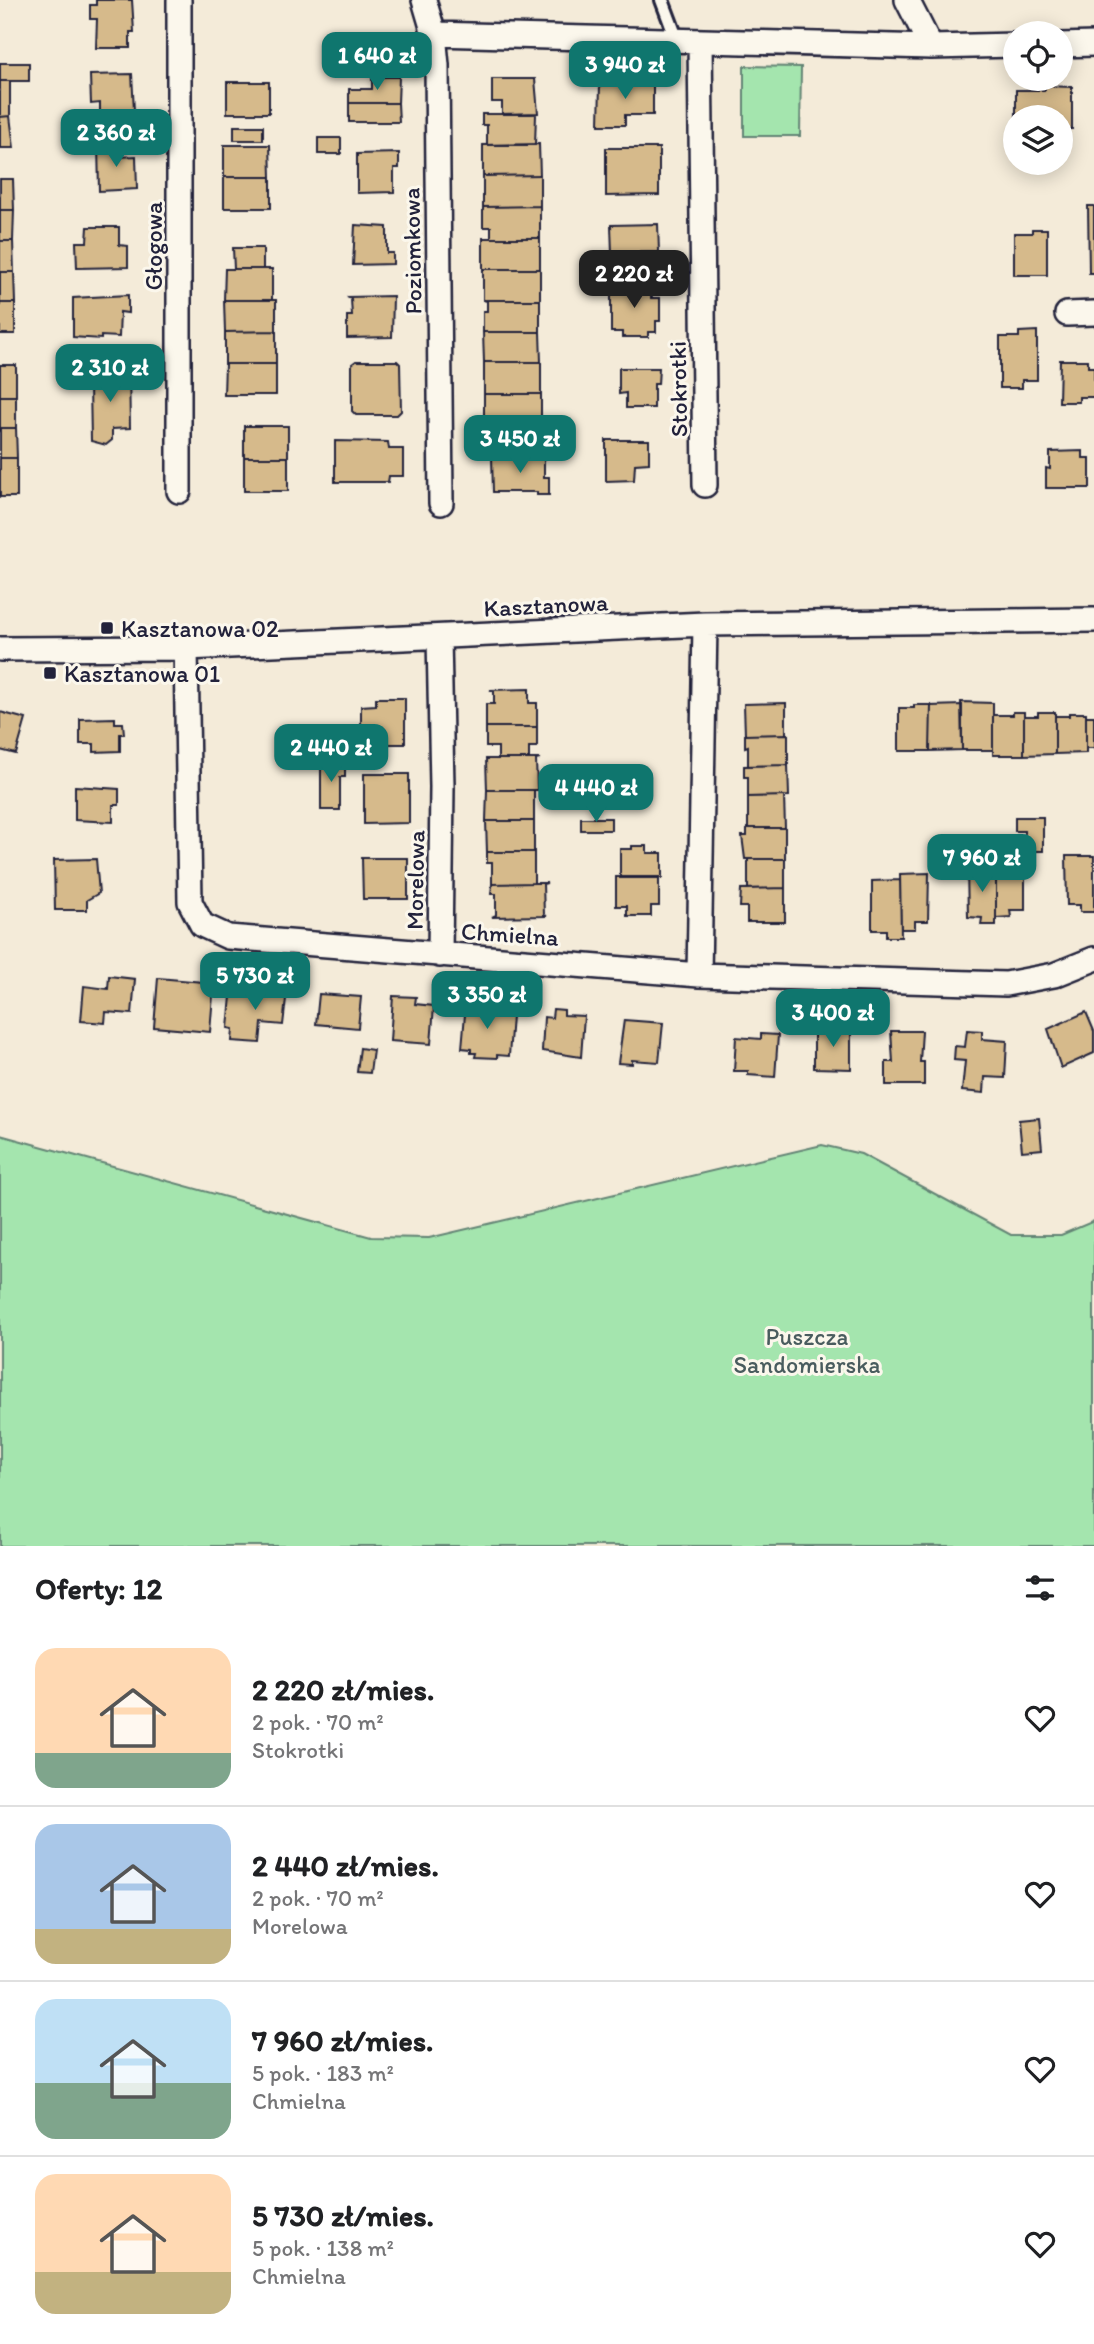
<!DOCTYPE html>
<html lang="pl">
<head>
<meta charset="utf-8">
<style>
	:root { --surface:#fff; --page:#f2f2f2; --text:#202124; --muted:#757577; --line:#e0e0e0; --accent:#0f766e }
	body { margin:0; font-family:Itim,sans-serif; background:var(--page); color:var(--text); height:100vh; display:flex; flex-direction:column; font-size:26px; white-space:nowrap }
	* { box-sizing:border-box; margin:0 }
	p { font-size:23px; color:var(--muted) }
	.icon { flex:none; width:38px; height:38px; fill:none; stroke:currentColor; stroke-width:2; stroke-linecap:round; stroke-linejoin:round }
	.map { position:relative; height:1546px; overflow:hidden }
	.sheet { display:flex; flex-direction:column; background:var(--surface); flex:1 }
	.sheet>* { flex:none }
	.buttons { position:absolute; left:1003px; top:21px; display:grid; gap:14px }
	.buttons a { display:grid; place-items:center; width:70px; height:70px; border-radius:50%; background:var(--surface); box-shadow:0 4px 18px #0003; font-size:35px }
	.price { position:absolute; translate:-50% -60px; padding:0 16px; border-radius:14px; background:var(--accent); color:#fff; font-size:23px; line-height:46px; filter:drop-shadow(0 2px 4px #0008) }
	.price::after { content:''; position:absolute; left:50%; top:42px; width:21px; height:16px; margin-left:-10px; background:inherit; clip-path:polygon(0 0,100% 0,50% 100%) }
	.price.active { background:#222; color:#fff }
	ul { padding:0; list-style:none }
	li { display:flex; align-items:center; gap:21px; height:175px; padding:0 35px }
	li+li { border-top:2px solid var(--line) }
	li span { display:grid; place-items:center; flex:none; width:196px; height:140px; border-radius:21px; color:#555 }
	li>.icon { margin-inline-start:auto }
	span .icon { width:84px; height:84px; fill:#fffc; stroke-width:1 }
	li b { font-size:30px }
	h2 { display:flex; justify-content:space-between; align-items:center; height:84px; padding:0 35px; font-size:30px }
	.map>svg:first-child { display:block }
</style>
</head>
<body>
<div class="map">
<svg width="1094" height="1546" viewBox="0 0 1094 1546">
	<rect width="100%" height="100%" fill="#f4ebd9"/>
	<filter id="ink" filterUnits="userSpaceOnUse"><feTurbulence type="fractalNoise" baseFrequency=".0143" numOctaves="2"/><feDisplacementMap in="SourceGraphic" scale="14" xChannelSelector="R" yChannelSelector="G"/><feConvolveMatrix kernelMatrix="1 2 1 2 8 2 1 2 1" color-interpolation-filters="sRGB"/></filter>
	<g filter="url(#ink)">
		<path fill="#a4e5ae" stroke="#638474" stroke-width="2" d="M744,66L801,67L800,136H744Z
			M0,1135L371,1237L429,1238L822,1145L861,1154L1011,1235H1061L1094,1221V1546H0Z"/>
		<path fill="#d6ba8b" stroke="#22223b" stroke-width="2" d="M96,0H132L134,32H130V48H96L97,19H90V5H96Z
			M0,63H29V81H0Z
			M132,74L135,129L100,130V103L91,104L90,75Z
			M372,77H399L398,103H349V89H372Z
			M492,79H535L538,113L502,114V102H492Z
			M0,81H10V116L0,117Z
			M623,81H653V115H625V125H599L600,84H623Z
			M227,82H269V113H227Z
			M1045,86L1072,87V129H1060V117H1016V90H1045Z
			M349,103H398L399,122H349Z
			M482,114H536L535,145H487V125H482Z
			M10,116L14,148H0V117Z
			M234,126H263V140H234Z
			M318,138H341V154H318Z
			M98,144H120V157L136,156L137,189L99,191Z
			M539,144L540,175L483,176V145Z
			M224,145H270L271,177H224Z
			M606,148H659V195L606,196Z
			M399,153V168H394V192L357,193V154Z
			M540,175V206L483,207V176Z
			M224,177H271V208H224Z
			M0,179H13L14,210H0Z
			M540,206V238H491V227H483V207Z
			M1088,206H1094V273H1089Z
			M0,210H14L13,241H0Z
			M658,224L659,252L612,253L611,225Z
			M355,225L387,227V253H393V264L353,265Z
			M88,227H119V245L128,246V267L77,268L76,242H87Z
			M1032,229H1047V275H1014V233H1032Z
			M483,238H540V269H483Z
			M0,241H13L14,272H0Z
			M233,248H263V269H234Z
			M225,269H272V300H224Z
			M483,269H540V300H483Z
			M0,272H14L15,303H0Z
			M611,284H651V298H660V321H656V332H648V337H622V332H611Z
			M128,295V313L120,312L119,337L101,336V339L73,337V298Z
			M393,296L392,337L347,338V316H352L351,299L347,297Z
			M224,300H276V331L225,332Z
			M483,300H540V332H483V311H487V301Z
			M0,303H15V334H0Z
			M276,331V364H225V332Z
			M1037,331V380H1022V388H1000V337H1019V332Z
			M483,332H540L541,362H484Z
			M1060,360H1088V367H1094V397H1079V402H1059Z
			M356,361H397L400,364L401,411L397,415H356L352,411V364Z
			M484,362H541V394H484Z
			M225,364H276V395H224Z
			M0,365H16V396H0Z
			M102,367H129L130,428L112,429V440L106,445L91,441L90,383H102Z
			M619,368H659L658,384H654V408H626V393L619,394Z
			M484,394H541V424L484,425Z
			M0,396H16V428H0Z
			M541,424V456H496V446H492V425Z
			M244,426H288V457H244Z
			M0,428H16L17,458H0Z
			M606,440H649V463L635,464L634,480L606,481Z
			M335,441L388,442L389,449H403V476H389L388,482H335Z
			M1083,451V458H1090V488H1046V468L1050,469V452Z
			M492,456H544V477H549V495H537V492H493Z
			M244,457H288V491H244Z
			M0,458H17V497H0Z
			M529,689V703H537V727H486V704H494V691L490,690Z
			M376,698H405V744H366V730H361V706L376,705Z
			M961,702L993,703V750H962Z
			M786,703V734L745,735L744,704Z
			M914,705H931L930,751H899V708H914Z
			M962,705V750L930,751L931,706Z
			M0,712L26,719L16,754L0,750Z
			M1013,712H1024V755H993V715H1013Z
			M1038,712H1055V754L1024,755V716H1038Z
			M1069,713H1086V753L1055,754V716H1069Z
			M1086,716H1094V748H1086Z
			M115,718V723H123L124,734H120V751L94,752V744H80V719Z
			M486,727H537V747H529V759H498V747H486Z
			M788,734V765L748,766V746L745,747V735Z
			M331,735H340V761L321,760V744H331Z
			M486,759H540L536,760L537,788L541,790H487Z
			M321,760L345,761V777H340V810H321Z
			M788,765L789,796L748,797V777H744V766Z
			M364,774H409V823L364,824Z
			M75,786L119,789V805H113V822L75,820Z
			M487,790H534V821H486Z
			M784,796L785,828H748V797Z
			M1015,817H1043V851H1024V831H1015Z
			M581,818H611V830H581Z
			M486,821H534V852H487Z
			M747,828H785V859H745L742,836H747Z
			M632,846H647V853H662V878H620V849H632Z
			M487,852H534V883L492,884V863H487Z
			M1066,856H1094V912H1080V905H1067Z
			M362,858H408V899H363Z
			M96,859L99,893L87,900V910H55L54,860Z
			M748,859H785V888L748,889Z
			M1025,859V910H1010L1011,917L996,918V860Z
			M967,867H996V925H981L982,918L968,917Z
			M929,873L928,921H915V929H901L900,874Z
			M616,877H659V906H651V916H627V906H616Z
			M900,880L901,937H886V930H872V881Z
			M534,883H547L543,884L544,915L547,916L492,917L496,915V894H491L492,884Z
			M785,888V922H747V907H740L741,889Z
			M109,976L135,979L132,1014L106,1012L105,1023L81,1021L84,986L108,989Z
			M158,978L214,983L210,1032L154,1027Z
			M232,986L287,990L283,1025L262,1023L260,1043L232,1041L233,1029L228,1028Z
			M319,994L361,997L358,1028L316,1024Z
			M393,996L416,997L415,1004L434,1006L431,1044L390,1041Z
			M466,1003L500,1006L499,1015L512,1016L509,1056L497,1055V1058L475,1057L476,1053H471V1049L462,1048Z
			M553,1009L564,1010V1015L584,1016L581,1057L542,1051L544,1017L552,1018Z
			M1086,1012L1094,1031V1053L1061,1068L1048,1029Z
			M624,1020L663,1023L659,1062L632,1060V1064L618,1063Z
			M814,1030H851V1069L814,1068Z
			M967,1030L982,1031V1039L1007,1041L1005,1078L985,1077L984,1093L962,1091L965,1061L954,1060L955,1046L965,1047Z
			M891,1031H922L920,1062H924V1085H886V1062H893Z
			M761,1034L778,1035L775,1077L748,1075V1071H734L736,1037L761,1039Z
			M360,1048L373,1050L370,1073L357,1072Z
			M1039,1118L1042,1149L1022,1151L1019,1120Z"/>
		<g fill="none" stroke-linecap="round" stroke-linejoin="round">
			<defs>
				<path id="lane" d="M662,0L677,40"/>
				<path id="street" d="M424,0L434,34L437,65L441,503
					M907,0L931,47
					M434,34L931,47L1015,45
					M700,41L705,485
					M1060,45L1094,44
					M1067,314L1094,313
					M179,491V0
					M439,637L442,787L440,955
					M186,648L190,902L202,925L228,937L699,975L1006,984L1054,975L1094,959
					M0,649L186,648L705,624L1094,620
					M699,975L705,624"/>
			</defs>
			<use href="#lane" stroke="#22223b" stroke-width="18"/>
			<use href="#street" stroke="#22223b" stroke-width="28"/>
			<use href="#lane" stroke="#fbf7ec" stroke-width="12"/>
			<use href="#street" stroke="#fbf7ec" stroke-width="23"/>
		</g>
	</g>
	<g fill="#22223b" stroke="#fbf7ec" stroke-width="2.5">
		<rect x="100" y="621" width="14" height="14" rx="3.5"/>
		<rect x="43" y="666" width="14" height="14" rx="3.5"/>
	</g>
	<g text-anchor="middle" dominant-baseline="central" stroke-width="6" stroke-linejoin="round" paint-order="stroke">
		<g font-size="24" fill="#22223b" stroke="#fbf7ec">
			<text transform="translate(153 246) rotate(-90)">Głogowa</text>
			<text transform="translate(412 251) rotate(-91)">Poziomkowa</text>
			<text transform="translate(678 389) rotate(-91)">Stokrotki</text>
			<text transform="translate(546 605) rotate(-3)">Kasztanowa</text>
			<text transform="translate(415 880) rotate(-89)">Morelowa</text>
			<text transform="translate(510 934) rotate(4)">Chmielna</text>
		</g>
		<g font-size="24" fill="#22223b" stroke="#fbf7ec" text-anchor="start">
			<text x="121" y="628">Kasztanowa 02</text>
			<text x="64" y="673">Kasztanowa 01</text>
		</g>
		<g font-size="24" fill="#495c5e" stroke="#fbf7ec">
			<text x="807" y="1336">Puszcza<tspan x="807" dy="28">Sandomierska</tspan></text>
		</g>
	</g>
</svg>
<div class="buttons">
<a><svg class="icon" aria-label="locate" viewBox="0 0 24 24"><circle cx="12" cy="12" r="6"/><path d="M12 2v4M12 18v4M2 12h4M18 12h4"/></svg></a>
<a><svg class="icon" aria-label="layers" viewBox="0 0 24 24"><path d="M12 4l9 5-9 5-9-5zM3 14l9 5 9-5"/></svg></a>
</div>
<b class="price" style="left:377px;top:92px">1 640 zł</b>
<b class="price" style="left:625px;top:101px">3 940 zł</b>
<b class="price" style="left:116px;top:169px">2 360 zł</b>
<b class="price active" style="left:634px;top:310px">2 220 zł</b>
<b class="price" style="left:110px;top:404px">2 310 zł</b>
<b class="price" style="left:520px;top:475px">3 450 zł</b>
<b class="price" style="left:331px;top:784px">2 440 zł</b>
<b class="price" style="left:596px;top:824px">4 440 zł</b>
<b class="price" style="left:982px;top:894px">7 960 zł</b>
<b class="price" style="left:255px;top:1012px">5 730 zł</b>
<b class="price" style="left:487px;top:1031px">3 350 zł</b>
<b class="price" style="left:833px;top:1049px">3 400 zł</b>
</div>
<section class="sheet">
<h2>Oferty: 12<svg class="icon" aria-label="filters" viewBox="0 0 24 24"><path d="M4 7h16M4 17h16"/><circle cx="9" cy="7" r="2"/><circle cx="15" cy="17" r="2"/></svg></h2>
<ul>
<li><span style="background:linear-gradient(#ffd9b3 75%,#7fa58c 0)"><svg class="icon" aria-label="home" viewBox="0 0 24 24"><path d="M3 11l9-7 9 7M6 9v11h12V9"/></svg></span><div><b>2 220 zł/mies.</b><p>2 pok. · 70 m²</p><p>Stokrotki</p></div><svg class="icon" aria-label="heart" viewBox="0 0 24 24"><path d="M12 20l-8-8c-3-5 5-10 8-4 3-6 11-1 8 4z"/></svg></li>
<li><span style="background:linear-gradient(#a9c7e8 75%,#c2b280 0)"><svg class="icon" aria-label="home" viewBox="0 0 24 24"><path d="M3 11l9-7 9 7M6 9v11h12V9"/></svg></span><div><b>2 440 zł/mies.</b><p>2 pok. · 70 m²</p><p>Morelowa</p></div><svg class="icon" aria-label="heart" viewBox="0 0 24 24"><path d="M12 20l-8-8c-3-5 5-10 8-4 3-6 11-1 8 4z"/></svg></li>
<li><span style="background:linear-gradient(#bfe0f5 60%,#7fa58c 0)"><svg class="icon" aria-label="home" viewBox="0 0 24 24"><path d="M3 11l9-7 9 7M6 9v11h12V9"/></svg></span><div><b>7 960 zł/mies.</b><p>5 pok. · 183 m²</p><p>Chmielna</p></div><svg class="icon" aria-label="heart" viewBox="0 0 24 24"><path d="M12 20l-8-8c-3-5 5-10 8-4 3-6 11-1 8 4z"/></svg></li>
<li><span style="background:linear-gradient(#ffd9b3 70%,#c2b280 0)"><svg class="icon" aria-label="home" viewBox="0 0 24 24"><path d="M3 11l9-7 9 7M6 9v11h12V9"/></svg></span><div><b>5 730 zł/mies.</b><p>5 pok. · 138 m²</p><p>Chmielna</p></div><svg class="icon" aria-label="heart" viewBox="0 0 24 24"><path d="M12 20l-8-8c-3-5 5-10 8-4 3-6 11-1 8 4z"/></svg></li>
</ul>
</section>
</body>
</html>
